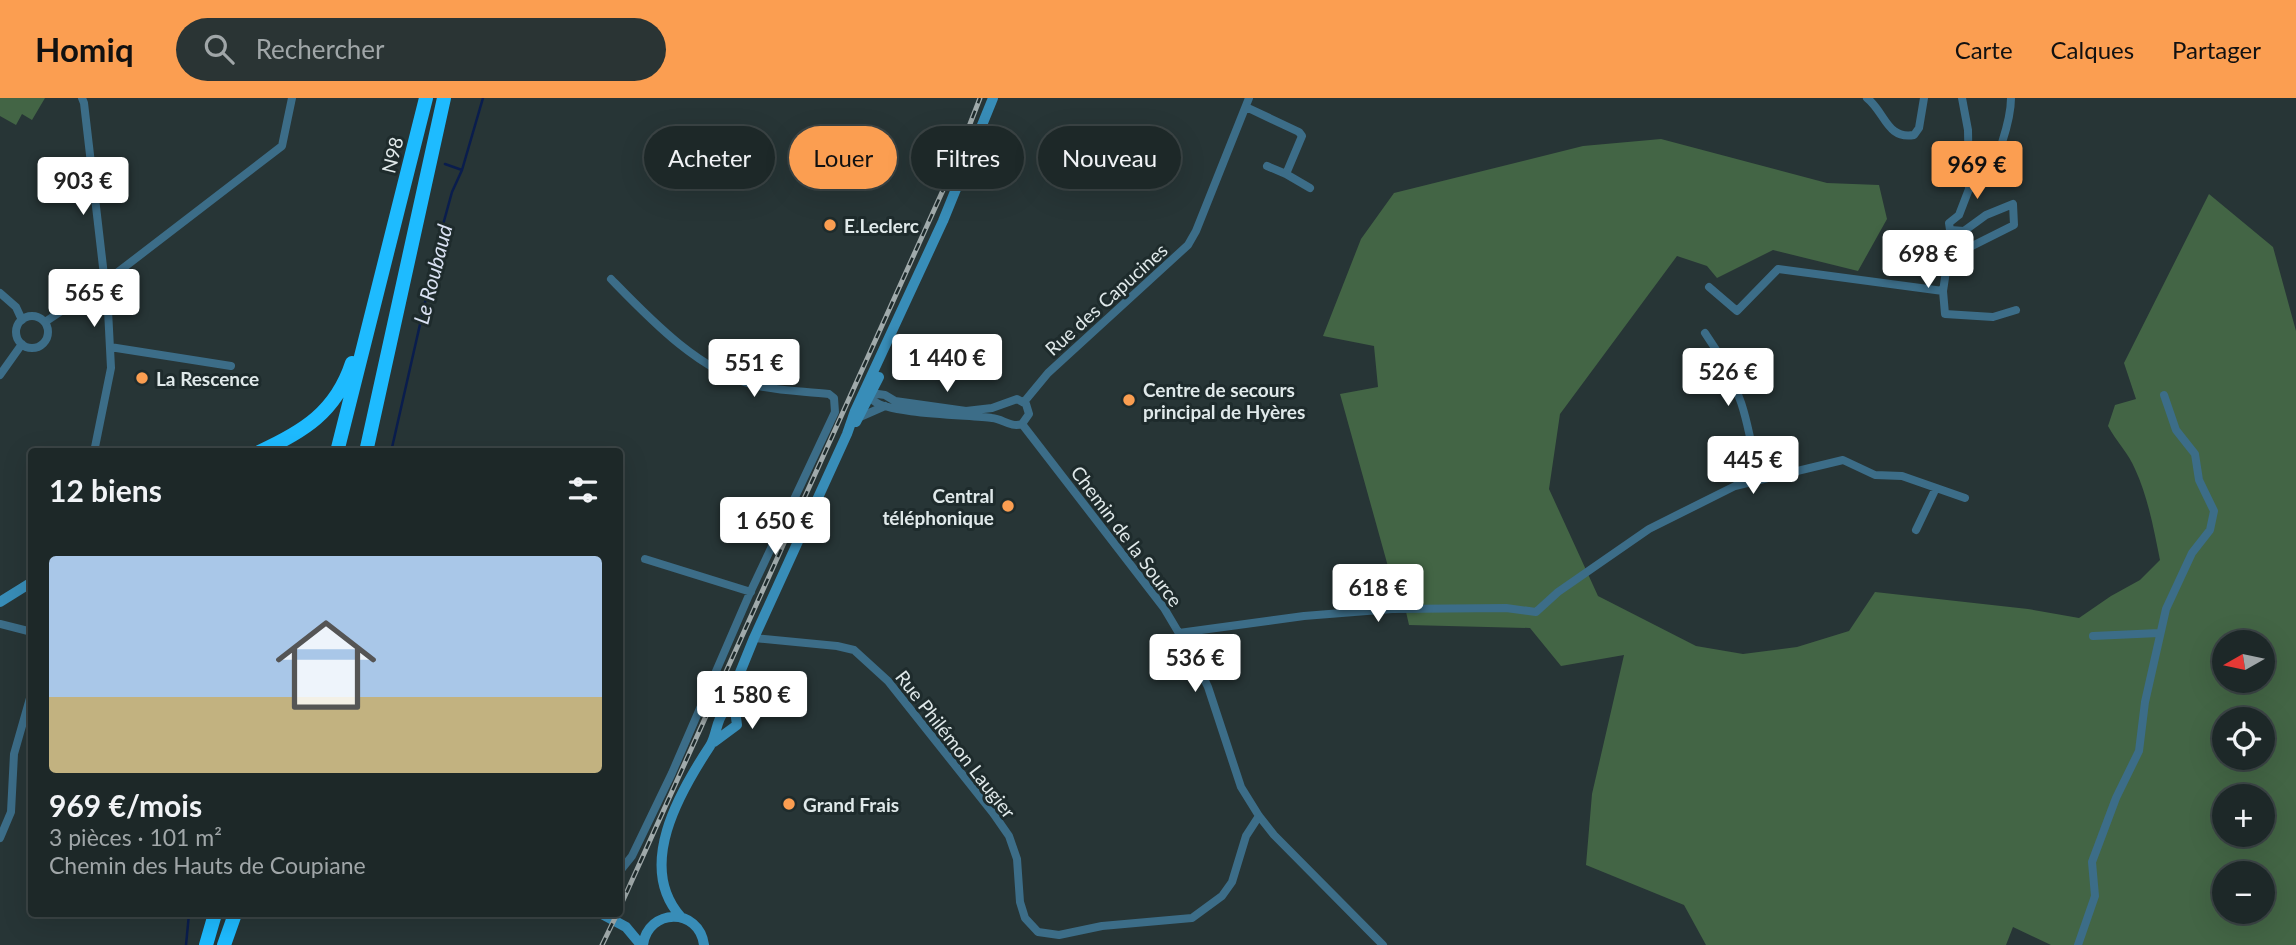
<!DOCTYPE html>
<html lang="fr">
<head>
<meta charset="utf-8">
<style>
	:root { --surface:#1d2828; --page:#2a3434; --text:#f1f3f6; --muted:#a0a6a8; --line:#3b4445; --accent:#fb9e51 }
	body { margin:0; font-family:Lato,sans-serif; background:var(--page); color:var(--text); height:100vh; display:flex; flex-direction:column; font-size:26px; white-space:nowrap }
	* { box-sizing:border-box; margin:0 }
	p { font-size:23px; color:var(--muted) }
	.icon { flex:none; width:38px; height:38px; fill:none; stroke:currentColor; stroke-width:2; stroke-linecap:round; stroke-linejoin:round }
	.map { position:relative; flex:1; overflow:hidden }
	.details { position:absolute; left:28px; top:350px; width:595px; height:469px; display:flex; flex-direction:column; background:var(--surface); border-radius:7px; box-shadow:0 7px 28px #0002,0 0 0 2px var(--line) }
	.details>* { flex:none }
	.guide { position:absolute; left:644px; top:28px; width:665px; height:63px; display:flex; gap:14px }
	.needle { width:46px; rotate:261deg }
	.tools { position:absolute; left:2212px; top:532px; display:grid; gap:14px }
	.tools a { display:grid; place-items:center; width:63px; height:63px; border-radius:50%; background:var(--surface); box-shadow:0 7px 28px #0002,0 0 0 2px var(--line); font-size:35px }
	.price { position:absolute; translate:-50% -60px; padding:0 16px; border-radius:7px; background:#fff; color:#222; font-size:23px; line-height:46px; filter:drop-shadow(0 2px 4px #0008) }
	.price::after { content:''; position:absolute; left:50%; top:42px; width:21px; height:16px; margin-left:-10px; background:inherit; clip-path:polygon(0 0,100% 0,50% 100%) }
	.price.current { background:var(--accent); color:#111 }
	ul { padding:0; list-style:none }
	li { display:grid; align-content:center; gap:14px; height:371px; padding:0 21px }
	li span { display:grid; place-items:center; height:217px; border-radius:7px; color:#555 }
	li>.icon { margin-inline-start:auto }
	span .icon { width:126px; height:126px; fill:#fffc; stroke-width:1 }
	li b { font-size:30px }
	h2 { display:flex; justify-content:space-between; align-items:center; height:84px; padding:0 21px; font-size:30px }
	.pill { padding:0 24px; border-radius:32px; background:var(--surface); box-shadow:0 7px 28px #0002,0 0 0 2px var(--line); font-size:24px; line-height:63px }
	.pill.current { background:var(--accent); color:#111 }
	header { display:flex; align-items:center; gap:42px; box-sizing:border-box; height:98px; padding:0 35px; background:var(--accent); color:#111 }
	header strong { font-size:33px }
	nav { display:flex; gap:38px; margin-inline-start:auto; font-size:24px }
	.search { width:490px; height:63px; background:var(--page); display:flex; align-items:center; gap:18px; box-sizing:border-box; padding:0 24px; border-radius:38px; color:var(--muted); font-size:26px }
	.map>svg:first-child { display:block }
</style>
</head>
<body>
<header>
<strong>Homiq</strong>
<div class="search"><svg class="icon" aria-label="search" viewBox="0 0 24 24"><circle cx="10" cy="10" r="6"/><path d="M15 15l6 6"/></svg>Rechercher</div>
<nav><a>Carte</a><a>Calques</a><a>Partager</a></nav>
</header>
<div class="map">
<svg width="2296" height="847" viewBox="0 0 2296 847">
	<rect width="100%" height="100%" fill="#273536"/>
	<path fill="#436545" fill-rule="evenodd" d="M0,0H45L32,22L22,16L16,27L0,18Z
		M1661,41L1827,85L1879,87L1887,121L1858,173L1773,152L1717,180L1707,168L1677,158L1560,316L1549,391L1598,498L1696,548L1743,556L1797,549L1849,533L1875,494L2028,511L2079,520L2111,498L2140,482L2160,462C2154,432 2148,399 2135,371C2129,356 2116,343 2108,328L2115,307L2136,301L2124,265L2209,96L2273,149L2296,233V847H2051L2013,829L2006,847H1706L1684,807L1586,767L1592,696L1624,557L1561,568L1530,530L1409,527L1404,505L1389,472L1340,296L1378,289L1374,248L1323,238L1361,141L1394,95L1583,48ZM2224,544H2263V583H2224ZM2224,621H2263V660H2224ZM2224,698H2263V737H2224ZM2224,775H2263V814H2224Z"/>
	<g fill="none" stroke-linecap="round" stroke-linejoin="round">
		<path stroke="#0a1d4d" stroke-width="2.5" d="M445,66L462,72
			M391,354L441,134L452,94L462,72L483,0
			M28,594L32,587
			M186,847L189,816"/>
		<path stroke="#3c6d88" stroke-width="8" d="M82,0L84,5L108,212L111,270L94,354
			M1867,0C1885,14 1887,42 1914,37L1919,30L1924,0
			M1962,0L1968,32L1969,91C1974,89 1980,88 1983,84C1997,68 2011,21 2011,0
			M1246,9L1299,34L1302,38L1286,76L1267,68
			M1286,76L1310,90
			M1969,91L1959,117L1949,125L1950,132L1964,133L1986,117L2013,106L2014,127L1948,160L1943,193L1945,216L1993,219L2016,212
			M611,181C650,221 698,272 754,287C778,293 804,293 829,296L834,300L835,314L749,497L672,675L632,758L620,773
			M1709,189L1737,213L1778,171L1943,193
			M0,195L16,209L22,222
			M16 234a16 16 0 1 1 32 0a16 16 0 1 1-32 0Z
			M45,224L105,184L282,48L292,0
			M1705,235C1741,286 1748,322 1758,382
			M110,249L231,268
			M0,277L22,246
			M867,299L878,296L885,297L895,303L966,313L992,310L1017,301L1026,306L1029,316L1022,326C1011,330 1003,321 992,320C969,317 889,316 874,303C870,299 871,297 870,293
			M1024,304L1048,275L1188,147L1196,133L1249,0
			M860,319L885,308
			M1022,326L1164,510L1196,564L1208,589L1241,689L1259,718L1274,737L1383,847
			M1916,432L1936,390
			M645,461L751,494
			M0,526L32,534
			M1179,535L1304,518L1392,511L1506,510L1536,514L1558,494L1649,431L1735,388L1843,362L1875,377L1902,378L1965,400
			M2093,538L2159,535
			M754,540L837,548L854,552L888,583L993,715L1009,738L1017,761L1020,804L1025,820L1038,834L1059,837L1102,828L1192,820L1222,798L1232,784L1246,738L1259,718
			M0,740L11,714L14,656L32,593
			M2078,847L2095,798L2092,764L2116,700L2139,653L2145,604L2166,511L2192,455L2210,432L2214,413L2199,382L2195,356L2176,332L2164,297"/>
		<path stroke="#388db8" stroke-width="10" d="M856,324L879,279
			M0,504L32,484
			M714,644L737,627L733,597
			M602,816L626,829L641,847
			M681,819C636,769 679,695 710,648C717,637 716,622 724,614L754,540L847,336L855,313L943,123L993,0
			M643,847C648,810 699,809 704,847"/>
		<path stroke="#1ebbff" stroke-width="14" d="M259,354C303,334 336,314 352,265
			M337,354L426,0
			M366,354L444,0
			M206,847L215,816
			M224,847L235,816"/>
		<defs>
			<path id="rail" d="M620,809L953,70L980,0
				M602,847L617,816"/>
		</defs>
		<use href="#rail" stroke="#a0aaab" stroke-width="5"/>
		<use href="#rail" stroke="#1e2b2c" stroke-width="2.5" stroke-dasharray="8" stroke-linecap="butt"/>
	</g>
	<g fill="#fb9e51" stroke="#1e2b2c" stroke-width="2.5">
		<circle cx="830" cy="127" r="7"/>
		<circle cx="142" cy="280" r="7"/>
		<circle cx="1129" cy="302" r="7"/>
		<circle cx="1008" cy="408" r="7"/>
		<circle cx="789" cy="706" r="7"/>
	</g>
	<g text-anchor="middle" dominant-baseline="central" stroke-width="6" stroke-linejoin="round" paint-order="stroke">
		<g font-size="19" fill="#e0e9ea" stroke="#1e2b2c">
			<text transform="translate(392 57) rotate(-76)">N98</text>
			<text transform="translate(1106 201) rotate(-42)">Rue des Capucines</text>
			<text transform="translate(1127 438) rotate(53)">Chemin de la Source</text>
			<text transform="translate(956 646) rotate(52)">Rue Philémon Laugier</text>
		</g>
		<g font-size="19" font-weight="bold" fill="#e0e9ea" stroke="#1e2b2c" text-anchor="start">
			<text x="844" y="127">E.Leclerc</text>
			<text x="156" y="280">La Rescence</text>
			<text x="1143" y="291">Centre de secours<tspan x="1143" dy="22">principal de Hyères</tspan></text>
			<text x="994" y="397" text-anchor="end">Central<tspan x="994" dy="22">téléphonique</tspan></text>
			<text x="803" y="706">Grand Frais</text>
		</g>
		<g font-size="21" font-style="italic" fill="#dae2f3" stroke="#1e2b2c">
			<text transform="translate(432 176) rotate(-76)">Le Roubaud</text>
		</g>
	</g>
</svg>
<div class="tools">
<a><svg class="needle" viewBox="-14 -14 28 28"><path d="M0-13l5 13h-10z" fill="#e53935"/><path d="M0 13l5-13h-10z" fill="#a0a6a8"/></svg></a>
<a><svg class="icon" aria-label="locate" viewBox="0 0 24 24"><circle cx="12" cy="12" r="6"/><path d="M12 2v4M12 18v4M2 12h4M18 12h4"/></svg></a>
<a>+</a>
<a>−</a>
</div>
<b class="price current" style="left:1977px;top:103px">969 €</b>
<b class="price" style="left:83px;top:119px">903 €</b>
<b class="price" style="left:1928px;top:192px">698 €</b>
<b class="price" style="left:94px;top:231px">565 €</b>
<b class="price" style="left:947px;top:296px">1 440 €</b>
<b class="price" style="left:754px;top:301px">551 €</b>
<b class="price" style="left:1728px;top:310px">526 €</b>
<b class="price" style="left:1753px;top:398px">445 €</b>
<b class="price" style="left:775px;top:459px">1 650 €</b>
<b class="price" style="left:1378px;top:526px">618 €</b>
<b class="price" style="left:1195px;top:596px">536 €</b>
<b class="price" style="left:752px;top:633px">1 580 €</b>
<div class="guide">
<a class="pill">Acheter</a>
<a class="pill current">Louer</a>
<a class="pill">Filtres</a>
<a class="pill">Nouveau</a>
</div>
<section class="details">
<h2>12 biens<svg class="icon" aria-label="filters" viewBox="0 0 24 24"><path d="M4 7h16M4 17h16"/><circle cx="9" cy="7" r="2"/><circle cx="15" cy="17" r="2"/></svg></h2>
<ul>
<li><span style="background:linear-gradient(#a9c7e8 65%,#c2b280 0)"><svg class="icon" aria-label="home" viewBox="0 0 24 24"><path d="M3 11l9-7 9 7M6 9v11h12V9"/></svg></span><div><b>969 €/mois</b><p>3 pièces · 101 m²</p><p>Chemin des Hauts de Coupiane</p></div></li>
</ul>
</section>
</div>
</body>
</html>
